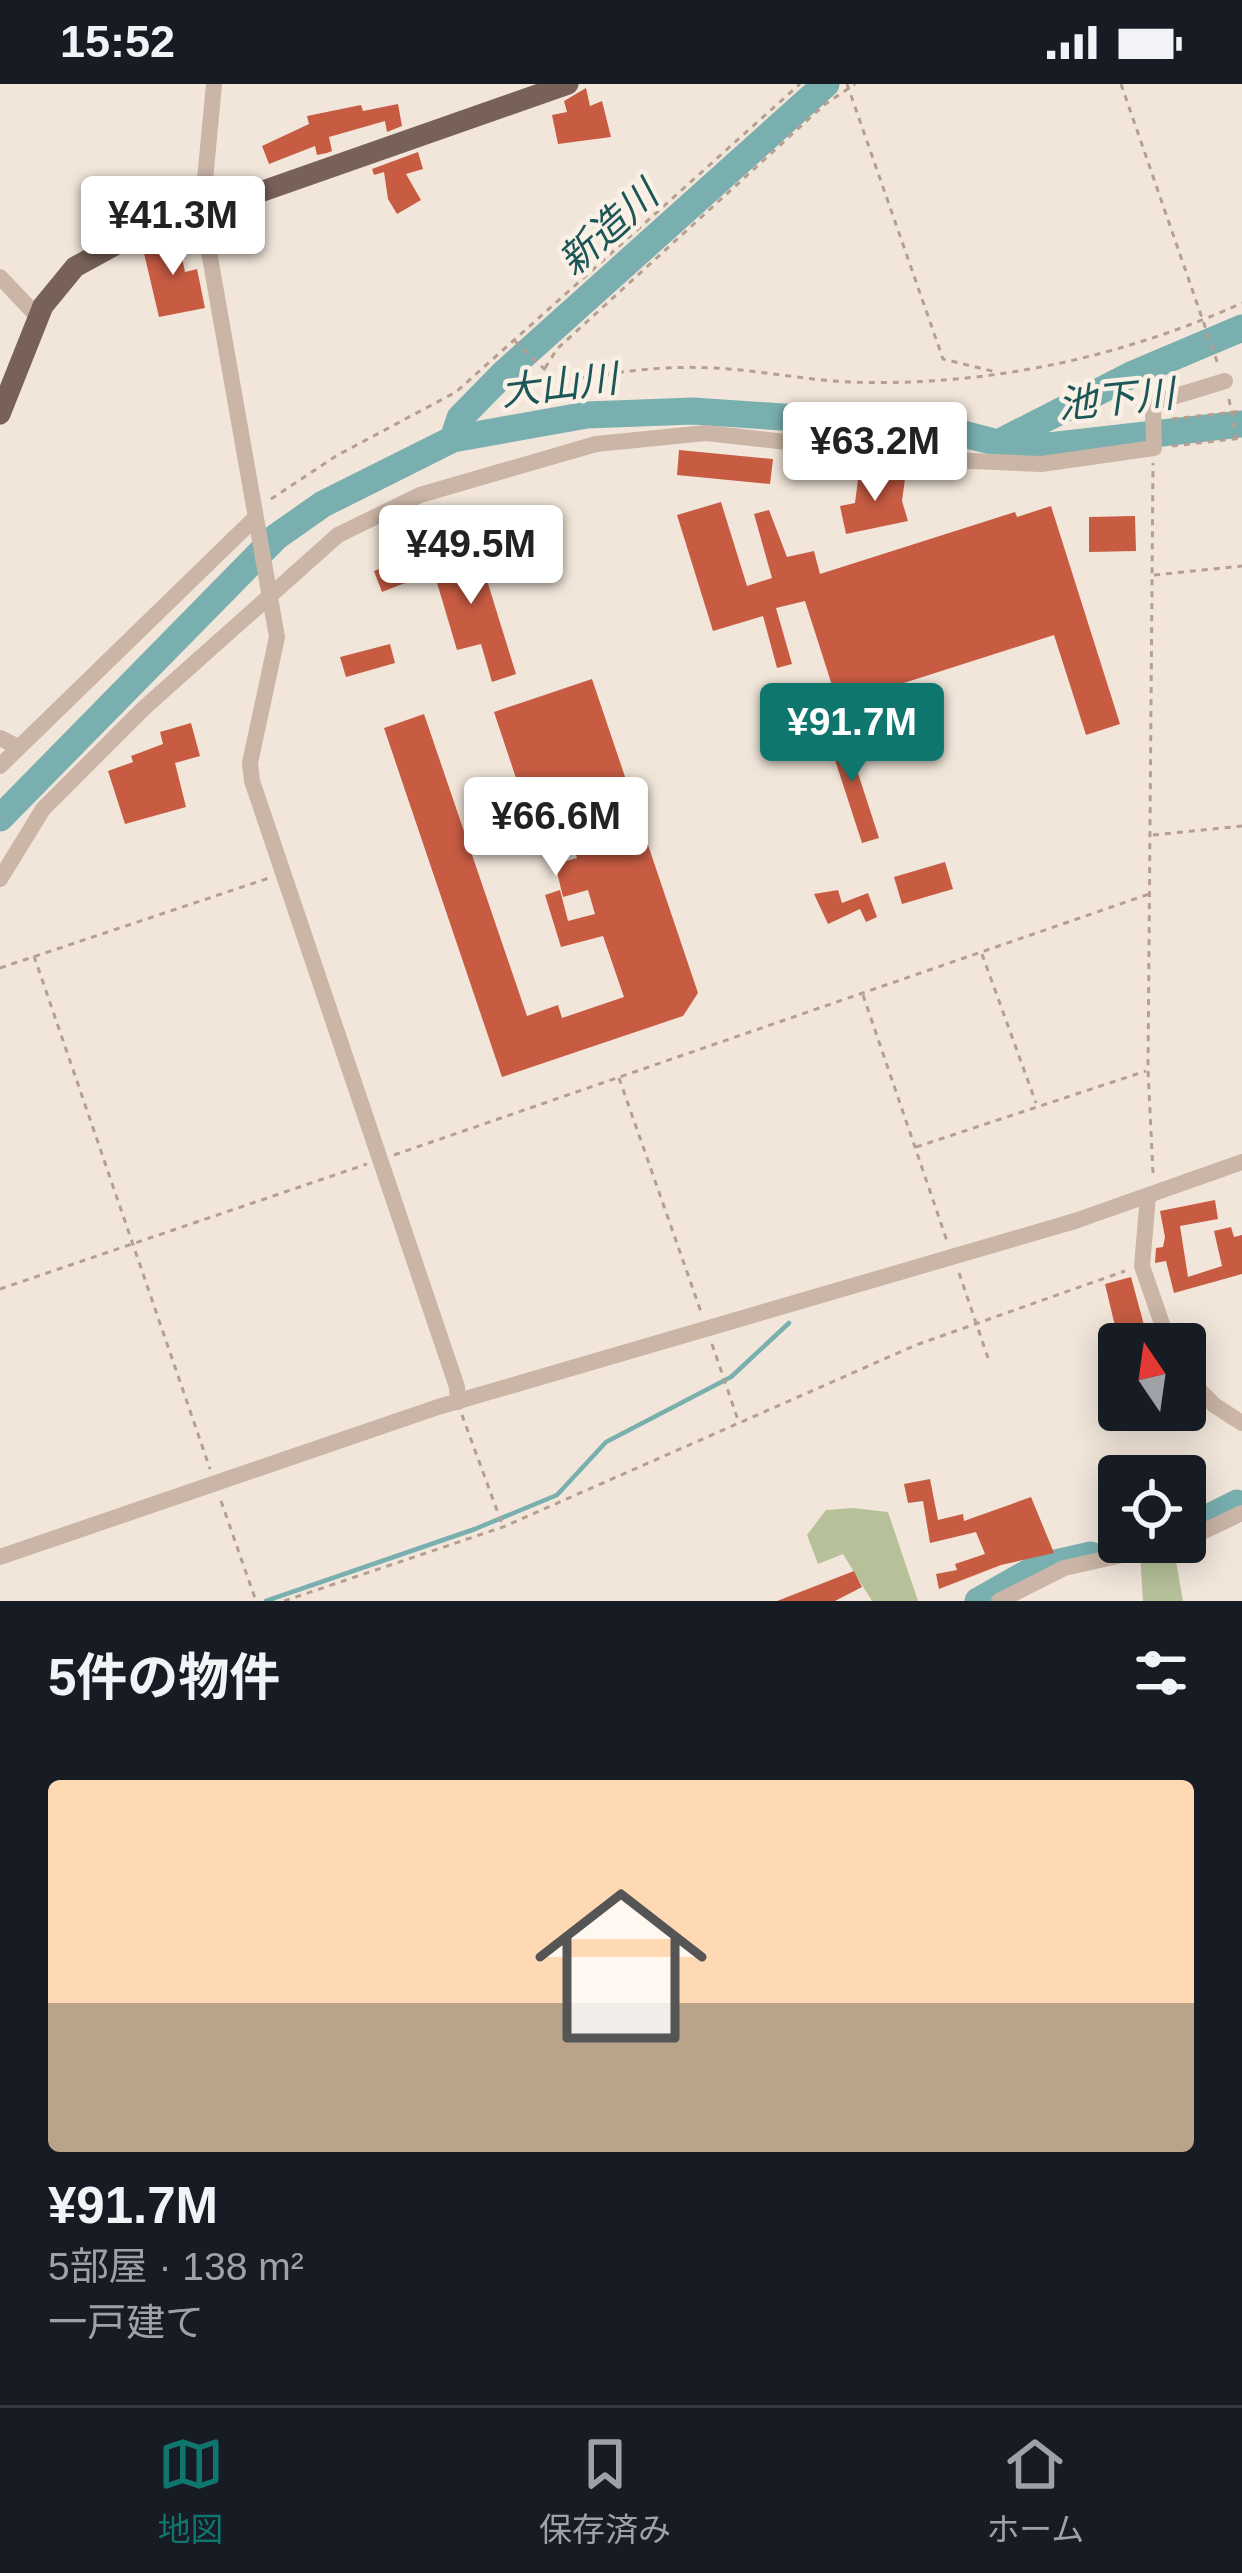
<!DOCTYPE html>
<html lang="ja">
<head>
<meta charset="utf-8">
<style>
	:root { --surface:#171b24; --page:#242831; --text:#f1f3f6; --muted:#9ea1a6; --line:#363941; --accent:#0f766e }
	body { margin:0; font-family:Helvetica,"Noto Sans JP",sans-serif; background:var(--page); color:var(--text); height:100vh; display:flex; flex-direction:column; font-size:45px; white-space:nowrap }
	* { box-sizing:border-box; margin:0 }
	p { font-size:39px; color:var(--muted) }
	.icon { flex:none; width:66px; height:66px; fill:none; stroke:currentColor; stroke-width:2; stroke-linecap:round; stroke-linejoin:round }
	.map { position:relative; height:1517px; overflow:hidden }
	.drawer { display:flex; flex-direction:column; background:var(--surface); flex:1 }
	.drawer>* { flex:none }
	.needle { width:78px; rotate:347deg }
	.buttons { position:absolute; left:1098px; top:1239px; display:grid; gap:24px }
	.buttons a { display:grid; place-items:center; width:108px; height:108px; border-radius:12px; background:var(--surface); box-shadow:0 6px 30px #0003; font-size:60px }
	.price { position:absolute; translate:-50% -102px; padding:0 27px; border-radius:12px; background:#fff; color:#222; font-size:39px; line-height:78px; filter:drop-shadow(0 3px 6px #0008) }
	.price::after { content:''; position:absolute; left:50%; top:72px; width:36px; height:27px; margin-left:-18px; background:inherit; clip-path:polygon(0 0,100% 0,50% 100%) }
	.price.selected { background:var(--accent); color:#fff }
	ul { padding:0; list-style:none }
	li { display:grid; align-content:center; gap:24px; height:636px; padding:0 48px }
	li+li { border-top:3px solid var(--line) }
	li span { display:grid; place-items:center; height:372px; border-radius:12px; color:#555 }
	li>.icon { margin-inline-start:auto }
	span .icon { width:216px; height:216px; fill:#fffc; stroke-width:1 }
	li b { font-size:51px }
	h2 { display:flex; justify-content:space-between; align-items:center; height:144px; padding:0 48px; font-size:51px }
	.status { display:flex; justify-content:space-between; align-items:center; height:84px; padding:0 60px; background:var(--surface); direction:ltr }
	.status svg { height:33px; fill:currentColor }
	.tabs { display:flex; justify-content:space-around; align-items:center; height:168px; border-top:3px solid var(--line); background:var(--surface); font-size:33px; color:var(--muted) }
	.tabs a { display:grid; justify-items:center; gap:6px }
	.tabs .selected { color:var(--accent) }
	.map>svg:first-child { display:block }
</style>
</head>
<body>
<div class="status"><b>15:52</b><svg viewBox="0 0 49 12"><path d="M0 12V9h3v3zM5 12V6h3v6zM10 12V3h3v9zM15 12V0h3v12zM26 1h20v11H26zM47 4h2v5h-2z"/></svg></div>
<div class="map">
<svg width="1242" height="1517" viewBox="0 0 1242 1517">
	<rect width="100%" height="100%" fill="#f2e6da"/>
	<path fill="#b6c19a" d="M853,1424L888,1428L918,1517H872L843,1470L818,1480L807,1451L826,1426Z
		M1174,1466L1183,1517H1143L1140,1469Z"/>
	<g fill="none" stroke-linecap="round" stroke-linejoin="round">
		<path stroke="#79afaf" stroke-width="4.5" d="M266,1517L475,1445L557,1411L606,1358L731,1293L789,1239"/>
		<path stroke="#79afaf" stroke-width="27" d="M453,355L460,334L504,289L826,0
			M998,359L1131,291L1242,244
			M0,734L276,453L323,420L453,355L587,331L693,327L813,335L899,333L998,359L1040,363L1242,340
			M1185,1445L1237,1419
			M978,1517L1038,1483L1091,1471"/>
	</g>
	<path fill="#c75c43" d="M586,4L590,22L602,17L611,53L558,60L552,31L567,28L564,17Z
		M398,20L402,42L387,48L385,37L329,53L332,67L327,69L317,71L315,62L269,80L262,62L309,40L307,32L361,21L363,27Z
		M418,68L423,85L406,90L421,116L397,130L388,115L384,88L374,91L372,85Z
		M191,148L194,162L180,164L185,188L197,185L205,224L159,233L143,165Z
		M679,366L773,375L770,400L677,391Z
		M859,388L905,395L902,417L908,437L846,450L840,422L855,419Z
		M721,418L747,502L772,494L754,430L769,426L787,473L814,467L820,490L1015,428L1017,433L1051,422L1120,640L1086,651L1054,551L838,620L805,517L776,524L792,580L777,584L763,532L713,547L677,431Z
		M1135,432L1136,467L1089,468V433Z
		M443,461L445,471L476,461L516,590L492,598L481,560L457,566L427,465Z
		M407,474L415,495L382,508L374,487Z
		M390,560L395,579L346,593L340,573Z
		M592,595L698,909L683,932L502,993L384,644L424,630L527,932L558,921L562,934L624,913L603,852L561,863L545,811L560,806L568,837L595,830L588,806L563,813L555,780L577,774L550,696L520,706L494,628Z
		M191,639L200,672L175,679L186,723L125,740L108,687L133,678L131,672L163,660L160,648Z
		M843,643L879,754L862,759L826,648Z
		M945,778L953,805L902,820L894,793Z
		M838,806L842,819L868,809L877,833L866,838L860,825L828,840L814,810Z
		M1215,1116L1218,1135L1180,1142L1188,1193L1222,1182L1214,1147L1231,1143L1234,1153L1242,1151V1190L1174,1209L1166,1177L1155,1179L1156,1164L1163,1163L1165,1153L1160,1127Z
		M1131,1193L1147,1252L1119,1258V1284L1109,1287L1103,1262L1119,1259L1105,1200Z
		M930,1395L938,1436L963,1430L964,1437L1031,1413L1054,1469L1001,1481L939,1505L936,1490L957,1486L955,1480L985,1470L976,1448L930,1459L923,1417L908,1419L904,1400Z
		M854,1487L862,1503L835,1517H777Z"/>
	<g fill="none" stroke-linecap="round" stroke-linejoin="round">
		<path stroke="#b69f90" stroke-width="3" stroke-dasharray="6 6" stroke-linecap="butt" d="M847,0L943,275L996,288
			M1121,0L1219,283
			M515,257L558,298C610,289 660,281 713,284C759,286 804,296 850,298C984,303 1121,274 1242,219
			M545,284L557,265L824,21L855,0
			M1229,315L1236,353
			M1172,335L1242,327
			M1172,362L1242,354
			M271,415L336,372L456,308L800,0
			M1154,491L1242,482
			M1153,751L1242,742
			M982,870L1036,1019
			M34,872L210,1385
			M0,884L269,794
			M863,911L947,1157
			M619,994L701,1228
			M916,1063L1146,987
			M394,1071L1152,809
			M1153,1089L1148,986L1153,379
			M959,1189L988,1274
			M0,1205L367,1080
			M712,1260L738,1336
			M462,1331L502,1440
			M221,1417L256,1517
			M284,1517L503,1443L916,1261L1125,1187"/>
		<path stroke="#cab5a6" stroke-width="16" d="M214,0L202,128L277,553L250,679L252,697L457,1303L458,1318
			M0,193L38,233
			M0,654L18,663
			M0,682L255,434
			M0,795L43,725L144,624L338,451L420,411L596,360L706,349L948,376L1041,380L1154,364L1153,319L1225,297
			M1148,1112L1142,1182L1169,1260
			M1185,1291L1214,1321L1242,1339
			M1185,1456L1242,1429
			M0,1473L438,1323L1075,1137L1242,1078
			M999,1517L1064,1484L1181,1458"/>
		<path stroke="#786158" stroke-width="21" d="M0,330L43,222L75,183L126,155L568,0"/>
	</g>
	<g text-anchor="middle" dominant-baseline="central" stroke-width="9" stroke-linejoin="round" paint-order="stroke">
		<g font-size="39" font-style="italic" fill="#1c5758" stroke="#faf0e6">
			<text transform="translate(608 144) rotate(-42)">新造川</text>
			<text transform="translate(559 301) rotate(-7)">大山川</text>
			<text transform="translate(1116 315) rotate(-6)">池下川</text>
		</g>
	</g>
</svg>
<div class="buttons">
<a><svg class="needle" viewBox="-14 -14 28 28"><path d="M0-13l5 13h-10z" fill="#e53935"/><path d="M0 13l5-13h-10z" fill="#9ea1a6"/></svg></a>
<a><svg class="icon" aria-label="locate" viewBox="0 0 24 24"><circle cx="12" cy="12" r="6"/><path d="M12 2v4M12 18v4M2 12h4M18 12h4"/></svg></a>
</div>
<b class="price" style="left:173px;top:194px">¥41.3M</b>
<b class="price" style="left:875px;top:420px">¥63.2M</b>
<b class="price" style="left:471px;top:523px">¥49.5M</b>
<b class="price selected" style="left:852px;top:701px">¥91.7M</b>
<b class="price" style="left:556px;top:795px">¥66.6M</b>
</div>
<section class="drawer">
<h2>5件の物件<svg class="icon" aria-label="filters" viewBox="0 0 24 24"><path d="M4 7h16M4 17h16"/><circle cx="9" cy="7" r="2"/><circle cx="15" cy="17" r="2"/></svg></h2>
<ul>
<li><span style="background:linear-gradient(#ffd9b3 60%,#b9a48a 0)"><svg class="icon" aria-label="home" viewBox="0 0 24 24"><path d="M3 11l9-7 9 7M6 9v11h12V9"/></svg></span><div><b>¥91.7M</b><p>5部屋 · 138 m²</p><p>一戸建て</p></div></li>
</ul>
</section>
<nav class="tabs">
<a class="selected"><svg class="icon" aria-label="map" viewBox="0 0 24 24"><path d="M3 6l6-2 6 2 6-2v14l-6 2-6-2-6 2zM9 4v14M15 6v14"/></svg>地図</a>
<a><svg class="icon" aria-label="saved" viewBox="0 0 24 24"><path d="M7 4h10v16l-5-4-5 4z"/></svg>保存済み</a>
<a><svg class="icon" aria-label="home" viewBox="0 0 24 24"><path d="M3 11l9-7 9 7M6 9v11h12V9"/></svg>ホーム</a>
</nav>
</body>
</html>
